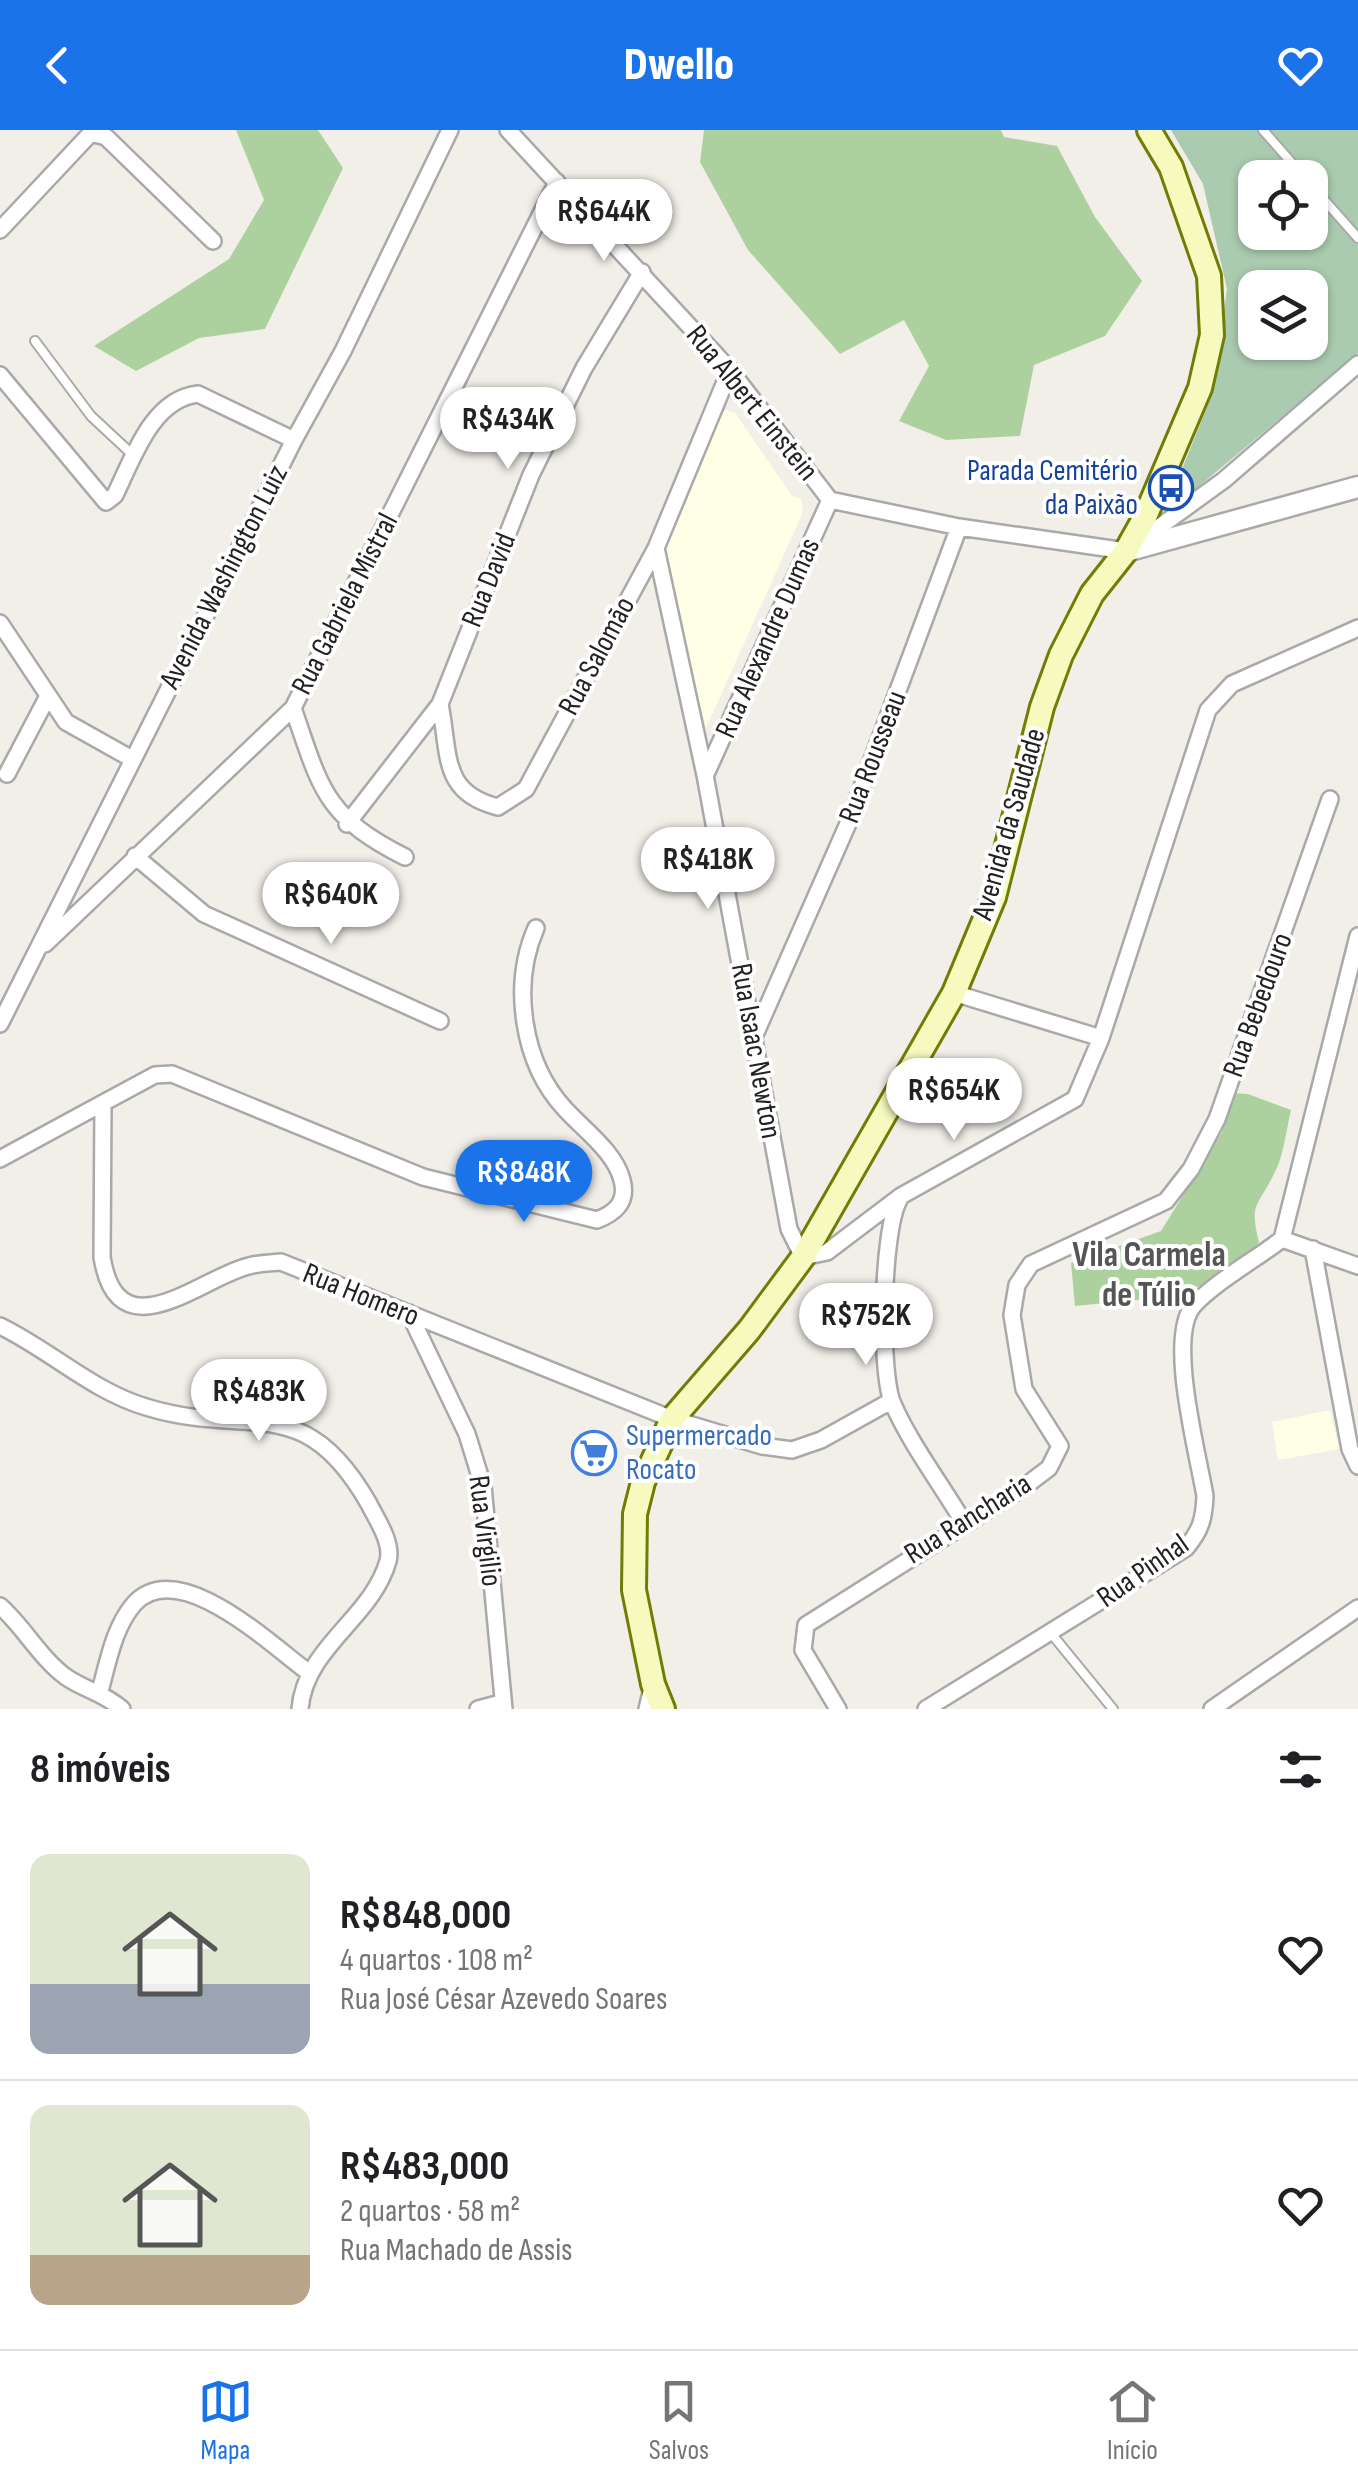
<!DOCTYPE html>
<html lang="pt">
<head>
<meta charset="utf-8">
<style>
	:root { --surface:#fff; --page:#f2f2f2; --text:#202124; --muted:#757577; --line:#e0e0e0; --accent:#1a73e8 }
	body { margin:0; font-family:"Sofia Sans Condensed",sans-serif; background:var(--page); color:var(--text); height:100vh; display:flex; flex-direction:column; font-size:38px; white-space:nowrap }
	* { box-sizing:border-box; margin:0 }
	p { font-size:32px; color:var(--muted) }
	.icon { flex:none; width:55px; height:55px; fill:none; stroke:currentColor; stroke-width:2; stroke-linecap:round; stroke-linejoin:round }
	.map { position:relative; height:1579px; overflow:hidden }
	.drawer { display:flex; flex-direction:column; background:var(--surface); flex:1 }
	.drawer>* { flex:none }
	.tools { position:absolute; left:1238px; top:30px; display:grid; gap:20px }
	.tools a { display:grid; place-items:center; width:90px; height:90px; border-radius:20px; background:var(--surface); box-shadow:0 2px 8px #0004; font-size:50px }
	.price { position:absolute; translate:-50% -85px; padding:0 22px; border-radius:35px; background:#fff; color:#222; font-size:32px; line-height:65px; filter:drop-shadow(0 2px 5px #0008) }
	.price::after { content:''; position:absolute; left:50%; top:60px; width:30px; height:22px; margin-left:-15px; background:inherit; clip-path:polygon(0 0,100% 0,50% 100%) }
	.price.active { background:var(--accent); color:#fff }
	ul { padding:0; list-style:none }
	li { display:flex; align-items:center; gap:30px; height:250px; padding:0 30px }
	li+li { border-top:2px solid var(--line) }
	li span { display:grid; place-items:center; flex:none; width:280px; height:200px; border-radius:20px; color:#555 }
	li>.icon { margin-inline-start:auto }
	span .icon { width:120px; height:120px; fill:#fffc; stroke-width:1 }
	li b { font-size:42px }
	h2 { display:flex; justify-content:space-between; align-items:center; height:120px; padding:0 30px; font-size:42px }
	header { display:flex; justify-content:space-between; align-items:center; height:130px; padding:0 30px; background:var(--accent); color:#fff; font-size:45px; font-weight:800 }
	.dock { display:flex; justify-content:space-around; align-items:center; height:140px; border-top:2px solid var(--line); background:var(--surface); font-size:28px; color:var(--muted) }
	.dock a { display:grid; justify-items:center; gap:5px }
	.dock .active { color:var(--accent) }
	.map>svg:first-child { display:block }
</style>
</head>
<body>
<header><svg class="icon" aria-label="back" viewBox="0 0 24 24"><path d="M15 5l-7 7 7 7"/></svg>Dwello<svg class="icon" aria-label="heart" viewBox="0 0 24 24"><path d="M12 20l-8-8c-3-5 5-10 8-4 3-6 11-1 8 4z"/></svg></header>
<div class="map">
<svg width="1358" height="1579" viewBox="0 0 1358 1579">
	<rect width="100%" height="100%" fill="#f2efe9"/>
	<path fill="#ffffe5" d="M726,280L735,283L792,366L801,369L803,382L706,598L661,418L717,287Z
		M1330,1280L1339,1319L1278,1330L1272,1292Z"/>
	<path fill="#add19e" d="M236,0H318L343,38L265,199L199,208L136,241L94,216L229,129L264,70Z
		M704,0H1001L1004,7L1057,16L1095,87L1142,151L1105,206L1034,235L1020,306L946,310L899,291L929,236L904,190L840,224L748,120L700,32Z
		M1231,963L1248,964L1291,980C1286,1000 1284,1026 1274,1044C1258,1077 1249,1072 1259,1112C1217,1170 1141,1169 1075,1176L1071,1133L1161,1101L1222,1002Z"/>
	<path fill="#aacbaf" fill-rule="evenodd" d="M1171,0H1358V223L1191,363L1178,349L1212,265L1227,159L1203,54ZM1255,48H1310V102H1255ZM1255,158H1310V212H1255Z"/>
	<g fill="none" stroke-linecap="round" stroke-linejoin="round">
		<defs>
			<path id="service" d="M1263,0L1305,48
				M1310,54L1358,108
				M35,211L91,286L134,326
				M1050,1502L1113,1579"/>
			<path id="minor" d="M508,0L730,240L830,370L959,397L1126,421L1224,350L1358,234
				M0,100L91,3L106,7L213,111
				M0,245L106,372L115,365C133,328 152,269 198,264L294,310
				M656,418L705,645L789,1099L803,1127L827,1122L901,1066L1075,969L1101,908L1208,580L1232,554L1358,498
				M0,493L66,592L132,629
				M440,574C450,625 441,663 498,677L526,659L656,418L730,240
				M293,578C321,659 324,686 405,727
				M7,644L48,566
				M706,644L830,370
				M347,694L440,574L531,345L584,238L642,142
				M135,726L204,784L440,891
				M45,814L293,578L557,52
				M954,863L1101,908
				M0,894L294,310L343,221L450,0
				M754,907L850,689L959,397
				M103,973L155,945L172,944L423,1047L597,1090C615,1083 628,1072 622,1050C615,1022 584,1000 565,979C522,933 511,855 536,798
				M0,1029L103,973L102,1127C118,1226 201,1147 249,1136C259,1133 270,1133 281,1132L672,1289L762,1316L792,1320L821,1310L891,1271
				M899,1070C882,1100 879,1243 893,1274C911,1315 941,1354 964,1393
				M1282,1109L1358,806
				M1282,1109L1358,1136
				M1313,1119L1350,1319L1358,1336
				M409,1183L467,1304L483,1356L504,1579
				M0,1196C50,1220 92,1261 146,1277C250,1309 303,1258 369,1374C377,1390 393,1413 388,1431C372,1488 305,1517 300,1579
				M0,1476C24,1497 40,1528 66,1547C85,1560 104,1563 122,1579
				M100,1561C108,1532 114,1497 134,1474C178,1425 271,1515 308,1542
				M478,1579L501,1573
				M647,1579L653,1554
				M838,1579L803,1520L806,1495L1024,1357L1049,1338L1060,1316L1024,1259L1012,1185L1017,1155L1031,1134L1166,1071L1191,1039L1217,989L1330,669
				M926,1579L1186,1418C1201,1400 1204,1389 1205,1366C1198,1324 1166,1206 1194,1175C1218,1150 1255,1130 1282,1109
				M1212,1579L1358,1478"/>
			<path id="tertiary" d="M1126,421L1358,357"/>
			<path id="secondary" d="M663,1579L653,1554L634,1460L635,1384L643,1352L672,1289L749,1200L803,1127L954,863L994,767L1042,577L1061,525L1092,464L1126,421L1145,387L1200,258L1212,205L1209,146L1171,37L1149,0"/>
		</defs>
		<use href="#service" stroke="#a9a9a9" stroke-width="12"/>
		<use href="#minor" stroke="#a9a9a9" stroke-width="20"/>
		<use href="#tertiary" stroke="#a9a9a9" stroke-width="25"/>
		<use href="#secondary" stroke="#707d05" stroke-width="28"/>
		<use href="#service" stroke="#fff" stroke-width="8"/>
		<use href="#minor" stroke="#fff" stroke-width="15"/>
		<use href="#tertiary" stroke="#fff" stroke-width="20"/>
		<use href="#secondary" stroke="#f7fabf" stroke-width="22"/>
	</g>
	<defs>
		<symbol id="bus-ring" viewBox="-11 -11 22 22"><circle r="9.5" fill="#fff" stroke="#1a4fb4" stroke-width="1.5"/><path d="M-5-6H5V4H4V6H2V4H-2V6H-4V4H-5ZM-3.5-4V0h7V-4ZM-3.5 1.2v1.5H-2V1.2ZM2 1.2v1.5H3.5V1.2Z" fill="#1a4fb4"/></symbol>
		<symbol id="supermarket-ring" viewBox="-11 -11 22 22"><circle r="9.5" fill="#fff" stroke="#3f7fe0" stroke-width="1.5"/><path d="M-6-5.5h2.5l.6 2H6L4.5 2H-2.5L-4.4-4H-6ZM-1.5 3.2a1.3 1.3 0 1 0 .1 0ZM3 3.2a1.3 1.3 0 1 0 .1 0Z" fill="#3f7fe0"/></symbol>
	</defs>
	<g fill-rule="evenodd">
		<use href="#bus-ring" x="1146" y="333" width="50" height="50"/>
		<use href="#supermarket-ring" x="569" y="1298" width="50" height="50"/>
	</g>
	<g text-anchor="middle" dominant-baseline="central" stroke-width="8" stroke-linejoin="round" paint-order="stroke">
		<g font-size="30" fill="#222" stroke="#fff">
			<text transform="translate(752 273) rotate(51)">Rua Albert Einstein</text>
			<text transform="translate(224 447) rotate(-63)">Avenida Washington Luiz</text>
			<text transform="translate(489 450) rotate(-68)">Rua David</text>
			<text transform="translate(345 474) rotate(-63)">Rua Gabriela Mistral</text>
			<text transform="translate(768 508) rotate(-66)">Rua Alexandre Dumas</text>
			<text transform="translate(597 526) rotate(-62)">Rua Salomão</text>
			<text transform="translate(873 627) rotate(-69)">Rua Rousseau</text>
			<text transform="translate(1009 694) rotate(-74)">Avenida da Saudade</text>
			<text transform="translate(1258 875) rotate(-70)">Rua Bebedouro</text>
			<text transform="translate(756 921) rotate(80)">Rua Isaac Newton</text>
			<text transform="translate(361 1165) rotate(22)">Rua Homero</text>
			<text transform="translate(968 1389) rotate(-32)">Rua Rancharia</text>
			<text transform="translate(485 1401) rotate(83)">Rua Virgilio</text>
			<text transform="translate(1143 1441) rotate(-35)">Rua Pinhal</text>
		</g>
		<g font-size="30" fill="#164399" stroke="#fff" text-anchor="end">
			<text x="1138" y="341">Parada Cemitério<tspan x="1138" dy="34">da Paixão</tspan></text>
		</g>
		<g font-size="30" fill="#366cbe" stroke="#fff" text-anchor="start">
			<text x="626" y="1306">Supermercado<tspan x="626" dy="34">Rocato</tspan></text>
		</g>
		<g font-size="35" font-weight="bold" fill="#555" stroke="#fff">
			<text x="1149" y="1125">Vila Carmela<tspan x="1149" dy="40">de Túlio</tspan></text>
		</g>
	</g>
</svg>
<div class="tools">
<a><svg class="icon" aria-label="locate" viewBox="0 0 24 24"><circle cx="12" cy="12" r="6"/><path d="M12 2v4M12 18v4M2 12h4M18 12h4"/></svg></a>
<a><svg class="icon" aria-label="layers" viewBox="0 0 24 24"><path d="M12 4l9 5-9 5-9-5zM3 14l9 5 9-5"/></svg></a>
</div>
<b class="price" style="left:604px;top:134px">R$644K</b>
<b class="price" style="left:508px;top:342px">R$434K</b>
<b class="price" style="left:708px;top:782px">R$418K</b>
<b class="price" style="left:331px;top:817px">R$640K</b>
<b class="price" style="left:954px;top:1013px">R$654K</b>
<b class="price active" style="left:524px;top:1095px">R$848K</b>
<b class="price" style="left:866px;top:1238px">R$752K</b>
<b class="price" style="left:259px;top:1314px">R$483K</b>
</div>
<section class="drawer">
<h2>8 imóveis<svg class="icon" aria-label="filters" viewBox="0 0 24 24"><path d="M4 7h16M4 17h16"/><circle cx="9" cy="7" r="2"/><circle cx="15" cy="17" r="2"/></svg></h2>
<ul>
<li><span style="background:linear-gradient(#dfe7d0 65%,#9aa5b1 0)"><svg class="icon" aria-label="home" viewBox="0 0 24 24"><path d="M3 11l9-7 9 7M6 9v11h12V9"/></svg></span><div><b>R$848,000</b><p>4 quartos · 108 m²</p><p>Rua José César Azevedo Soares</p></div><svg class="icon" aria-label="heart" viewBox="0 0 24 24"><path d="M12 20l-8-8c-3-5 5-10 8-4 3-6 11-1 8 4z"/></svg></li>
<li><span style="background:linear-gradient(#dfe7d0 75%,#b9a48a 0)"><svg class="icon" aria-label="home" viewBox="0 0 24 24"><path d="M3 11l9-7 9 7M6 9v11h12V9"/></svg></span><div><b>R$483,000</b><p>2 quartos · 58 m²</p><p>Rua Machado de Assis</p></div><svg class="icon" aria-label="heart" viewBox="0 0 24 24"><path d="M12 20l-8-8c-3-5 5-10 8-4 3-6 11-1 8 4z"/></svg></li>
</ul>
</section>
<nav class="dock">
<a class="active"><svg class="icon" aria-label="map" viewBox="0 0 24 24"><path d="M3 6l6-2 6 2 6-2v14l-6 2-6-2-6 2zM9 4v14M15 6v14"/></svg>Mapa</a>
<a><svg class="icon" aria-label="saved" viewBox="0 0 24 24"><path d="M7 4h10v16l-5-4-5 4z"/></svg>Salvos</a>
<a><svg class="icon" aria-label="home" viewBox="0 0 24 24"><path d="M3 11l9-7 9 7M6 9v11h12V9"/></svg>Início</a>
</nav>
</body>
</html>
